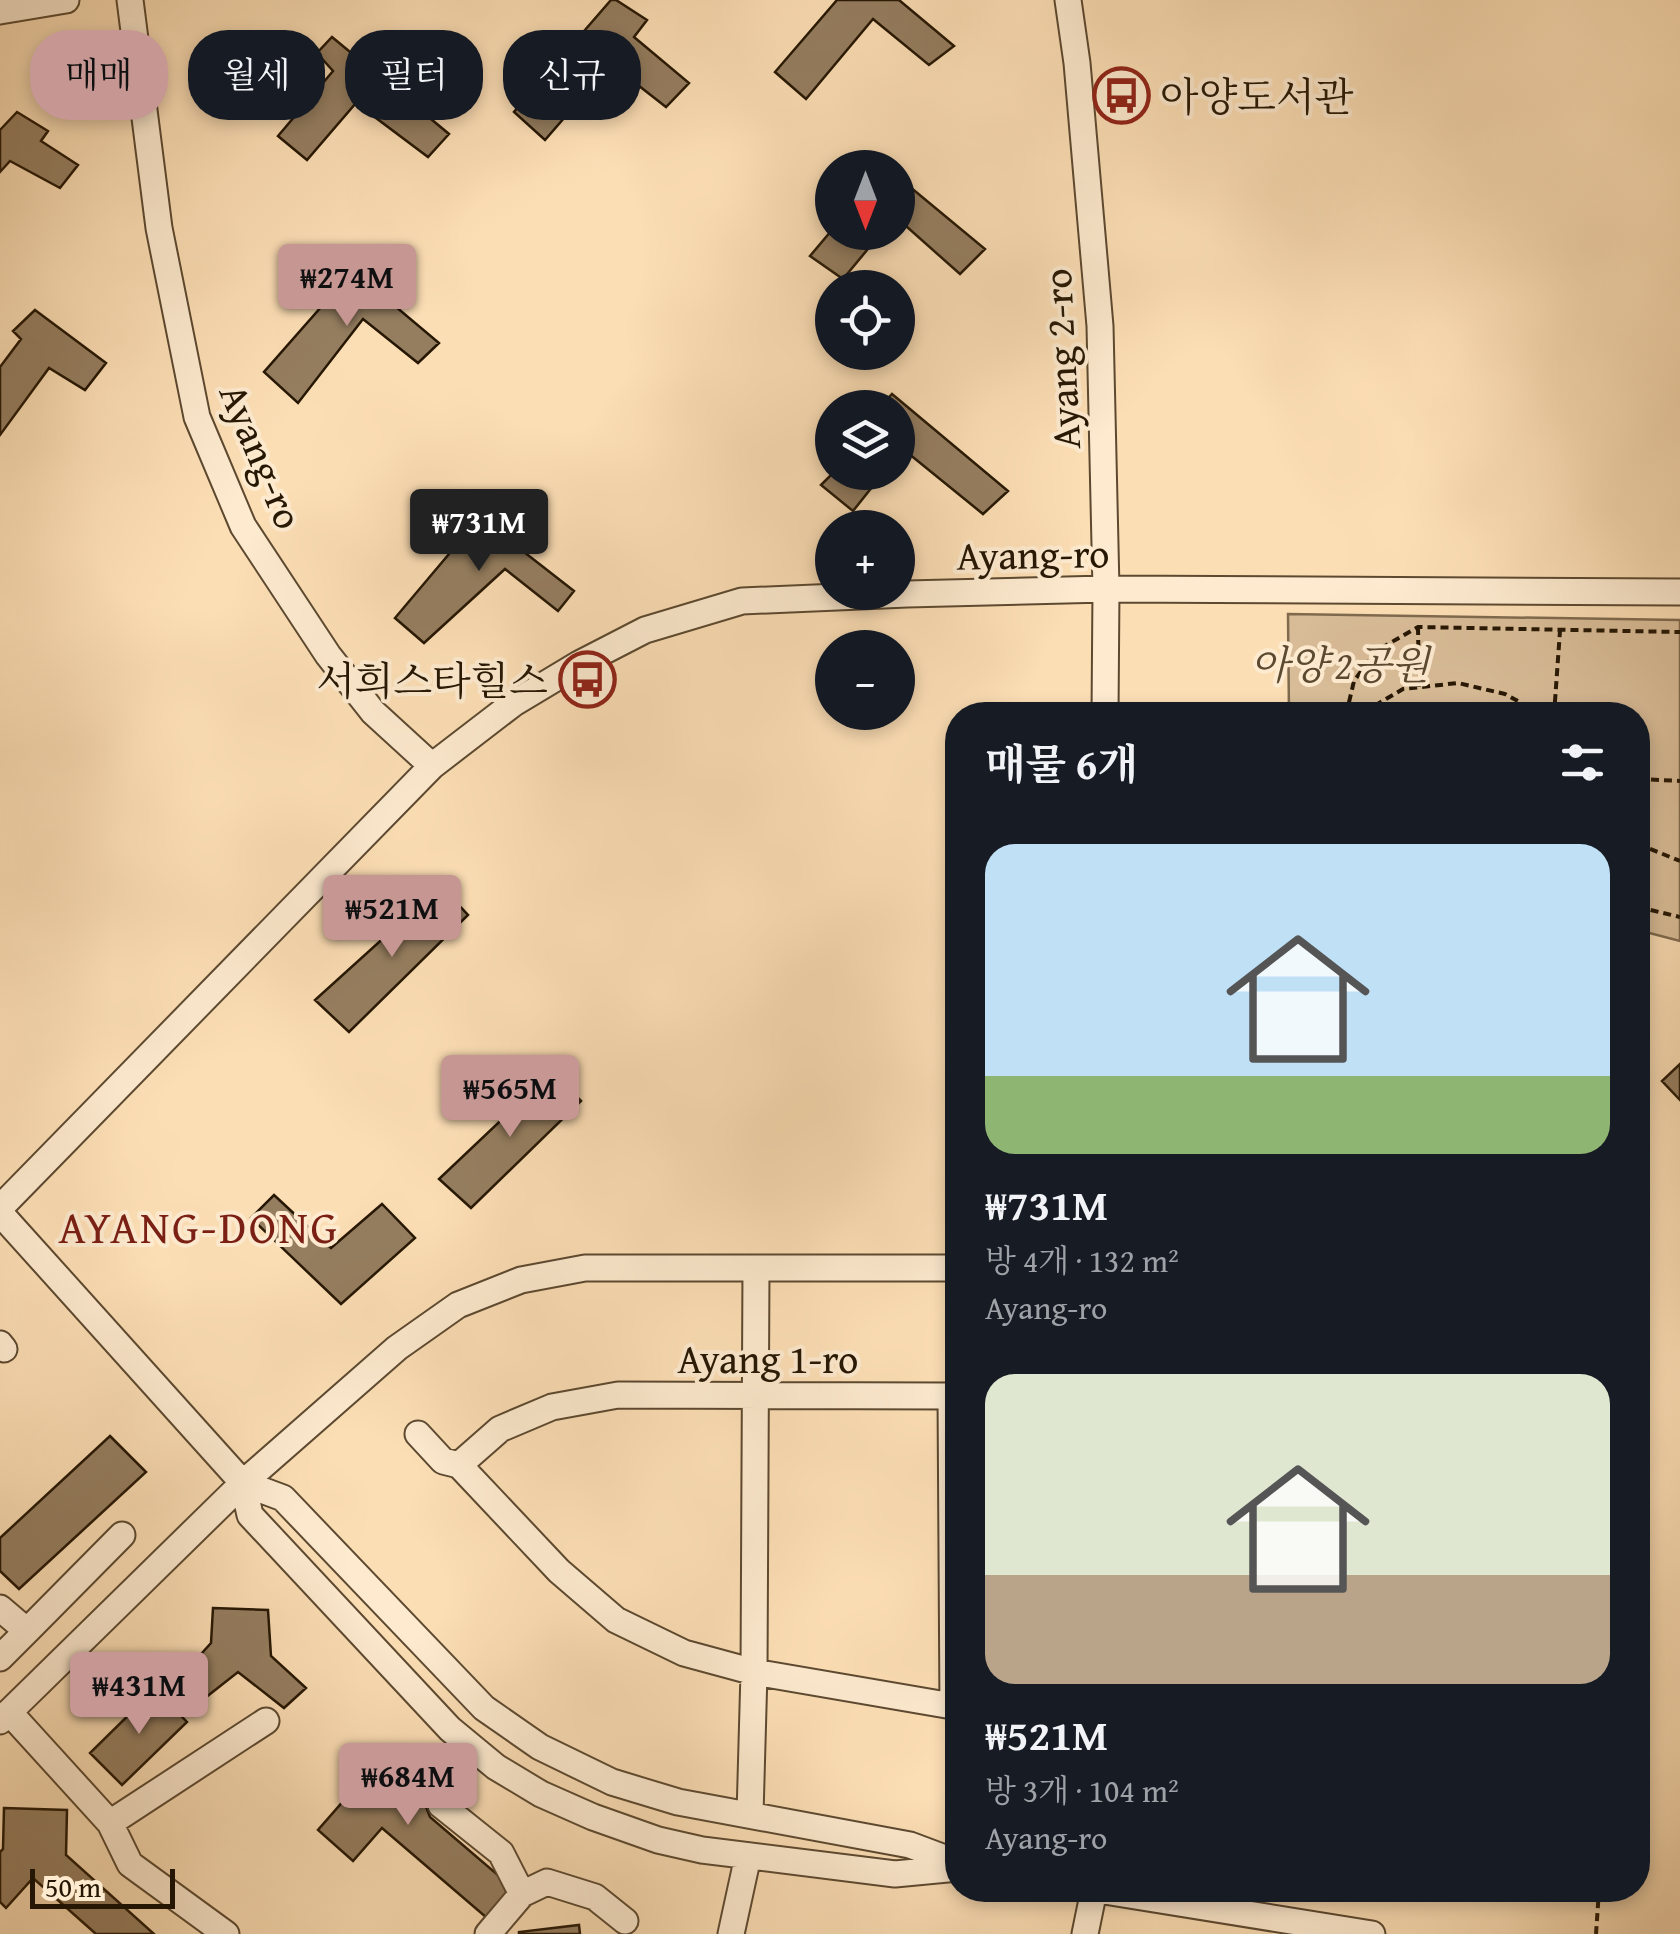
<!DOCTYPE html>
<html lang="ko">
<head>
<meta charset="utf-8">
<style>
	:root { --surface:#171b24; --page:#242831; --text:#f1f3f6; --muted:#9ea1a6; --accent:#c59692 }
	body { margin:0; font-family:"Gentium Book Plus","Noto Serif KR",serif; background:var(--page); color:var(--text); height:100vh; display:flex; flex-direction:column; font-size:38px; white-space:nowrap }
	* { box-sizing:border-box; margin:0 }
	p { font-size:32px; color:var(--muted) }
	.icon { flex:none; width:55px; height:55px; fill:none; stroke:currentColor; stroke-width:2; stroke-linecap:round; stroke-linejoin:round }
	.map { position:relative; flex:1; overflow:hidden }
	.details { position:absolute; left:945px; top:702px; width:705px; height:1200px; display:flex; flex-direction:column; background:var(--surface); border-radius:40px; box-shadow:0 5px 15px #0003 }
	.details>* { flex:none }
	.banner { position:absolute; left:30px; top:30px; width:765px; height:90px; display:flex; gap:20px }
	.needle { width:65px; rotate:180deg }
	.tools { position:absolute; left:815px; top:150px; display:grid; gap:20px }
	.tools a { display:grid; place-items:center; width:100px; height:100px; border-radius:50%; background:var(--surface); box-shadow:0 5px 15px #0003; font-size:50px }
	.scale { position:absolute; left:30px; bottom:25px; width:145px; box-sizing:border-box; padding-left:10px; border:5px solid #261704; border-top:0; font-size:28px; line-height:35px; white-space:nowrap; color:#261704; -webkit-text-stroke:8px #fdeacf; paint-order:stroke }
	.price { position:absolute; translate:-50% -85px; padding:0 22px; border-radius:10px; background:var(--accent); color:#111; font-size:32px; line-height:65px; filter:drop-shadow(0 2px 5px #0008) }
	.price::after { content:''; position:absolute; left:50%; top:60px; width:30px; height:22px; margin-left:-15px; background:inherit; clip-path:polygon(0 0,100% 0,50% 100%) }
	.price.active { background:#222; color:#fff }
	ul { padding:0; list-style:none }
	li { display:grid; align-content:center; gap:20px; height:530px; padding:0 40px }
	li span { display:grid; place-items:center; height:310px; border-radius:30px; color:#555 }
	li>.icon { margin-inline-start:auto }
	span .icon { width:180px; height:180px; fill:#fffc; stroke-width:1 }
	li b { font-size:42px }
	h2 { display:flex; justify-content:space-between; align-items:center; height:120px; padding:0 40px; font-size:42px }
	.tag { padding:0 35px; border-radius:40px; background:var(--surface); box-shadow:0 5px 15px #0003; font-size:35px; line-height:90px }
	.tag.active { background:var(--accent); color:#111 }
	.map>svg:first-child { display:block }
</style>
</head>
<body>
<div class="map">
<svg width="1680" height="1934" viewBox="0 0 1680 1934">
	<rect width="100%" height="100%" fill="#fcdeb5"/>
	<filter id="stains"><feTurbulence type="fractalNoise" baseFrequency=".002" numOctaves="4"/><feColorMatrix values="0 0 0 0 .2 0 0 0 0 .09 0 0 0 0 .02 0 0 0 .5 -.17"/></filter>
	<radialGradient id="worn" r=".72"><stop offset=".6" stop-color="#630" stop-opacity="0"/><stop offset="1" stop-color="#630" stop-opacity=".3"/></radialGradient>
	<path fill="#d8bc97" stroke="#7f6a4e" stroke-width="2.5" d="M1288,614L1680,620V941L1638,930V715H1289Z"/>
	<path fill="#957e60" stroke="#261704" stroke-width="2.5" d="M611,0H616L647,20L634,37L689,83L666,107L611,64L545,140L514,112Z
		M837,0H899L954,46L929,65L873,19L806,99L775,72Z
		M332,37L449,134L428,157L356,103L307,160L278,136L333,71L317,53Z
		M17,112L48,131L41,141L78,165L60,188L10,161L0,172V130Z
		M898,177L985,249L960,274L898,219Z
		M832,230V232H882L843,279L810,256Z
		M365,257L401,279L383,296L439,343L418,363L363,319L298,403L264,372Z
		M35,310L106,363L85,390L49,368L0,435V367L21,339L13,331Z
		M892,394L1008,491L983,514L903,449L898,455V408H879Z
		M834,472H884L853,511L821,485Z
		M492,503L527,524L515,545L574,591L558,611L505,569L424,643L395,618Z
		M441,886L468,915L349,1032L315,1000Z
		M1680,1064V1100L1662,1081Z
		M553,1071L581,1101L471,1208L439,1179Z
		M274,1195L331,1248L382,1204L415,1238L341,1304L251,1218Z
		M110,1436L146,1472L19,1589L0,1571V1538Z
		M213,1608L268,1610L271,1656L306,1688L284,1708L238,1672L205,1698L183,1674L211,1643Z
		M155,1689L187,1722L122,1785L90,1753Z
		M352,1754H406L430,1817L513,1888L487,1918L382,1828L353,1861L318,1830L352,1791Z
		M4,1808L67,1810L66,1855L154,1934H96L33,1878L6,1908L0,1902V1852L3,1849Z
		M579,1925L580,1934H519V1932Z"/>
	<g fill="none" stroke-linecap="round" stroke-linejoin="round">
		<defs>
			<path id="minor" d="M130,0L159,228L197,417L243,526L328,655L373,712L432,766
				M1068,0L1077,63L1100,326L1106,589L1105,715
				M0,11L66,0
				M0,1208L432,766L514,703L579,664L645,630L742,601L907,594L1106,589L1680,592
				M0,1213L243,1483L283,1498L484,1708L540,1747L612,1782L678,1802L910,1845L958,1863
				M0,1344L4,1349
				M418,1434L443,1461L459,1465
				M459,1465L500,1429L552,1407L618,1395L951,1396L953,1707
				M459,1465L559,1571L616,1620L684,1653L754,1672L958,1707
				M243,1483L250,1515L450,1729L496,1767L541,1794L593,1817L658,1840L702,1850L895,1874L958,1868
				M0,1608L27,1631L0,1658
				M27,1631L122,1535
				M9,1712L110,1823L266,1721
				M0,1721L243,1483L397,1348L458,1305L521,1280L585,1268H958
				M441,1805L501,1853L522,1894
				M750,1815L754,1672L756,1268
				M110,1823L130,1864L226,1934
				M1098,1890L1372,1934
				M488,1934L522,1894L547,1882L595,1897L625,1921
				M731,1934L748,1856
				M1085,1934L1094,1890"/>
		</defs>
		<use href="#minor" stroke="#5c4930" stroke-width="29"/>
		<path stroke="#261704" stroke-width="4" stroke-dasharray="8 5" stroke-linecap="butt" d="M1418,627L1419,687
			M1346,715L1354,681L1376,651L1418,627L1680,632
			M1367,715L1369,709L1403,689L1458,683L1505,694L1543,715
			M1554,715L1560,631
			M1638,779L1680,781
			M1638,844L1680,861
			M1638,907L1680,917
			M1596,1934L1599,1890"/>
		<use href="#minor" stroke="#fdeacf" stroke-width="25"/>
	</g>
	<defs>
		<symbol id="bus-ring" viewBox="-11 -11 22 22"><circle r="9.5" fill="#fdeacf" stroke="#8f2418" stroke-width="1.5"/><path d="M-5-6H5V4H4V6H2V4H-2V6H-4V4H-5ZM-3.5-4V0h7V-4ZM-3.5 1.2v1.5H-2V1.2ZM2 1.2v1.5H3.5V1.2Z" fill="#8f2418"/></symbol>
	</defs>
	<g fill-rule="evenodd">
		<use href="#bus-ring" x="1090" y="64" width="63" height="63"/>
		<use href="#bus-ring" x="556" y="648" width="63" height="63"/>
	</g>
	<g text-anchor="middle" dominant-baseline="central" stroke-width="8" stroke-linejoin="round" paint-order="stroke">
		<g font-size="40" fill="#261704" stroke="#fdeacf" text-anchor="start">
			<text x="1160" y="96">아양도서관</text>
			<text x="548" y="680" text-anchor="end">서희스타힐스</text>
		</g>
		<g font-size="40" fill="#261704" stroke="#fdeacf">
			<text transform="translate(1061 359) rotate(-93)">Ayang 2-ro</text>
			<text transform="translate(262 456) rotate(67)">Ayang-ro</text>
			<text transform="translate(1033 554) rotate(-1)">Ayang-ro</text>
			<text x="768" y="1358">Ayang 1-ro</text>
		</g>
		<g font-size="40" font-style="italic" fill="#5b4930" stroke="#fdeacf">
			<text x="1340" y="664">아양 2공원</text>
		</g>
		<g font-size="45" letter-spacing="2.5" fill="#7a1f14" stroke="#fdeacf">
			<text x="199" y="1226">AYANG-DONG</text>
		</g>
	</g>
	<rect width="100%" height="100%" filter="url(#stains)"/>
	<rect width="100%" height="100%" fill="url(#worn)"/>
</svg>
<div class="tools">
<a><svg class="needle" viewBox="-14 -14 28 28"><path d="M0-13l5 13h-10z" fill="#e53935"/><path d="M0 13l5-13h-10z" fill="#9ea1a6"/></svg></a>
<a><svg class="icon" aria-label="locate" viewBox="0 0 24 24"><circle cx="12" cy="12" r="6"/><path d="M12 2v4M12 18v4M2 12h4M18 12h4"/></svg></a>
<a><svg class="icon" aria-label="layers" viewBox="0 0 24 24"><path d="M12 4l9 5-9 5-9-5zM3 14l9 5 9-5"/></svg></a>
<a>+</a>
<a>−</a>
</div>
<div class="scale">50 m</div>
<b class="price" style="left:347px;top:329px">₩274M</b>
<b class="price active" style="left:479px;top:574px">₩731M</b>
<b class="price" style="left:392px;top:960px">₩521M</b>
<b class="price" style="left:510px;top:1140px">₩565M</b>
<b class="price" style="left:139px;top:1737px">₩431M</b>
<b class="price" style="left:408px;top:1828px">₩684M</b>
<div class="banner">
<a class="tag active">매매</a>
<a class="tag">월세</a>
<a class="tag">필터</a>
<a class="tag">신규</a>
</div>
<section class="details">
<h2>매물 6개<svg class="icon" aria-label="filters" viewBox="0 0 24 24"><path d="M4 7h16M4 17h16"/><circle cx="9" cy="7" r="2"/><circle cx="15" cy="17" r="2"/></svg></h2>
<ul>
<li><span style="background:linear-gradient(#bfe0f5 75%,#8fb573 0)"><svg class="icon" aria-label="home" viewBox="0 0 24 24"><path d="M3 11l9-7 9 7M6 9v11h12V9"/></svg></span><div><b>₩731M</b><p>방 4개 · 132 m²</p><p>Ayang-ro</p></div></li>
<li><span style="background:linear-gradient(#dfe7d0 65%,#b9a48a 0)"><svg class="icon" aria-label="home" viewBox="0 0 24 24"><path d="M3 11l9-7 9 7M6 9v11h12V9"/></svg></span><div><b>₩521M</b><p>방 3개 · 104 m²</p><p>Ayang-ro</p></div></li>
</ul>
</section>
</div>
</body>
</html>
